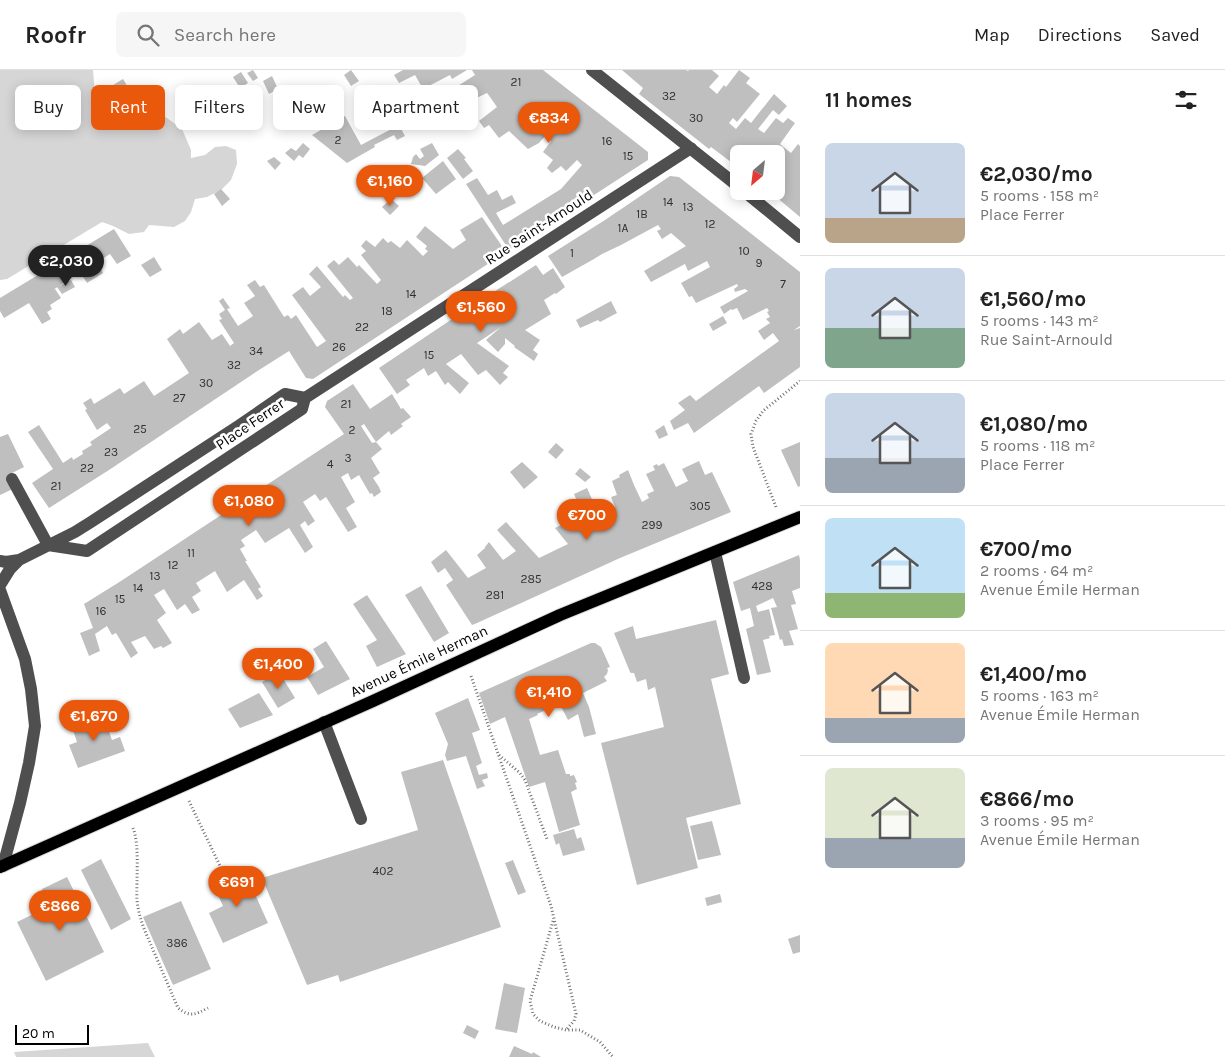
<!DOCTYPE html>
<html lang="en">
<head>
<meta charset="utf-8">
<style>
	:root { --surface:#fff; --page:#f6f6f6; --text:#222; --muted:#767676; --line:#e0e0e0; --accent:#ea580c }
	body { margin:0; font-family:Karla,sans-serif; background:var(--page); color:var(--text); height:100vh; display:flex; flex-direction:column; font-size:19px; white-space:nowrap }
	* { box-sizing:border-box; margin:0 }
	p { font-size:16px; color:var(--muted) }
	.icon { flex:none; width:28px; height:28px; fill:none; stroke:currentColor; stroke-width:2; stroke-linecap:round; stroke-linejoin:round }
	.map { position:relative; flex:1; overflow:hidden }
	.drawer { display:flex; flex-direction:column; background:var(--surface); width:425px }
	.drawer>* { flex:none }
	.banner { position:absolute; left:15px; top:15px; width:475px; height:45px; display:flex; gap:10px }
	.needle { width:32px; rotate:208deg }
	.tools { position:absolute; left:730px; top:75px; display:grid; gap:10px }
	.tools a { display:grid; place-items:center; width:55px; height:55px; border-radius:8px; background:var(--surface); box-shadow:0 2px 12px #0003; font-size:25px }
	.scale { position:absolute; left:15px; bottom:12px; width:74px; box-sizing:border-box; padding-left:5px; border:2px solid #000; border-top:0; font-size:14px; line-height:18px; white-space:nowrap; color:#000; -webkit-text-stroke:4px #fff; paint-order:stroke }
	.price { position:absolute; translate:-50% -42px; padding:0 11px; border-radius:18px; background:var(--accent); color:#fff; font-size:16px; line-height:32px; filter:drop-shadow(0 1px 2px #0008) }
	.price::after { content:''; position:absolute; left:50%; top:30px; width:15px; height:11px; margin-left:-8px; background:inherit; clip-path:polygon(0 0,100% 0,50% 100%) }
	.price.selected { background:#222; color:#fff }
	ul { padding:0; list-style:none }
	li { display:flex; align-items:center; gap:15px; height:125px; padding:0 25px }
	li+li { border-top:1px solid var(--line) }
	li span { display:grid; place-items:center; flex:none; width:140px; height:100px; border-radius:8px; color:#555 }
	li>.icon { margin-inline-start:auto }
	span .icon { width:60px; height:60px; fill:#fffc; stroke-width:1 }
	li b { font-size:21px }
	h2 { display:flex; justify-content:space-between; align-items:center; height:60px; padding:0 25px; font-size:21px }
	.pill { padding:0 18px; border-radius:8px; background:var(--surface); box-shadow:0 2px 12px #0003; font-size:18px; line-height:45px }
	.pill.selected { background:var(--accent); color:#fff }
	header { display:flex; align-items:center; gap:30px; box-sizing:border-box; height:70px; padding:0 25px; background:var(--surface); border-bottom:1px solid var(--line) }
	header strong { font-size:24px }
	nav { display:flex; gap:28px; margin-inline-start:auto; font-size:18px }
	.search { width:350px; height:45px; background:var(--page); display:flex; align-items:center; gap:12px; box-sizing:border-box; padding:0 18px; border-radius:8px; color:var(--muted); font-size:19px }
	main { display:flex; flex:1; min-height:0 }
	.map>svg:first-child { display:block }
</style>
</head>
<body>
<header>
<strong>Roofr</strong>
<div class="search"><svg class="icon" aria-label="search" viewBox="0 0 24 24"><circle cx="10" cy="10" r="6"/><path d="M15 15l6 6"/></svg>Search here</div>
<nav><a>Map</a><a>Directions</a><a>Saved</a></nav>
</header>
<main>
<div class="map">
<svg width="800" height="987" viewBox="0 0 800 987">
	<rect width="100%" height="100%" fill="#fff"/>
	<path fill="#d6d6d6" d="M0,0H93L95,26L119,34L135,36L150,40L167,48L182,59L191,80V88L205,85L215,77L226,76L236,80L237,94L231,110L221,120L207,127L195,129L191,142L185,151L174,157L149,155L144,162L129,164L113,156L102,152L7,209L0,210Z
		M148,973L155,987H16L14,982Z"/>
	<path fill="#bfbfbf" d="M253,0L258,8L253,11L247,3Z
		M351,0L359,11L351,16L344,5Z
		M403,0H467L452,9L450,5L423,19L415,5L399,13L394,5Z
		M472,0H543L648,82V90L509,180L466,114L477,108L488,125L497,120L502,130L512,125L516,133L496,143L503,155L561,119L582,95L577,90L566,101L561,96L552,103L547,98L553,90L543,82L551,71L545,66L539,73L528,79L509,61L499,68L489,55L484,58L479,51L497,37L490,27L487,23L464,34L459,24L456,25L453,19L475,5Z
		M622,0H686L688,1L689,0H712L719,6L709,17L717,24L724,15L726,17L739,0L750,8L746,13L760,24L737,52L733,48L729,53L736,59L745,48L751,53L774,24L787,36L779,45L773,40L758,59L764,63L776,48L783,53L788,48L795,53L780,74L791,83L798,74L800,76V147L769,121H776V84H739V98L711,77L709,79L639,24L643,18Z
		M241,2L248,13L240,18L233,7Z
		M272,6L278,19L269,24L263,11Z
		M123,9L131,22L116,31L108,18Z
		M236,28L245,41L234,48L226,34Z
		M133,38L141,49L134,53L126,42Z
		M345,46L361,75L399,55L405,66L397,70L394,65L374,75L375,77L347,93L312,65Z
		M303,73L310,79L303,88L299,85L294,91L285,83L291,78L296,81Z
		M432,73L439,85L425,96L411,94L413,87L416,84L420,89L424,86L420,79Z
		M458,79L466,88L464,89L473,101L463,109L447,88Z
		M274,87L281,93L275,100L267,91Z
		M443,91L456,109L436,124L422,108Z
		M670,106L679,107L800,202V256L794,260L800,258V297L764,323L759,316L694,363L688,353L674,360L670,351L685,340L678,333L690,325L696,331L779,271L773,263L764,270L758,261L770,253L766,249L770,247L767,242L769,241L767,238L743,250L737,238L732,240L731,239L724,244L720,237L748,221L745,219L735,222L734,219L738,216L737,214L696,233L692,226L689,227L681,213L710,197L707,191L688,201L685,194L651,212L644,201L686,176L671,163L662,169L657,161L661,159L658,155L621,175L602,184L594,189L562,207L548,186L605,150Z
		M221,119L230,129L222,136L214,124Z
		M391,129L399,136L390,145L382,137Z
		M482,147L506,182L313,309L306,308L289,281L259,300L109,400L49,438L32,413L53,399L28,362L39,355L63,393L72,387L73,390L83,384L82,381L92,375L90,372L111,358L107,353L97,360L85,340L87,339L83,333L91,328L94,334L120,318L124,324L144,311L154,326L189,303L167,269L180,259L183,264L199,252L212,270L222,264L230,276L234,273L219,250L222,249L219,244L225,240L219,231L223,228L230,238L227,239L238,256L253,246L244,233L255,226L247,215L255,210L260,217L264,215L284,247L288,245L291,249L296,245L317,277L326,271L292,225L303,217L310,226L321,217L309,204L317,196L343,227L345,225L350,230L353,228L327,196L334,190L339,195L348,187L357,197L359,195L377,214L381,210L361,185L366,181L361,176L366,170L375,177L383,168L388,173L391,171L400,178L407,170L423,186L428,181L425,179L427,176L416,167L425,156L453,179L466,170L460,160Z
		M114,159L131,186L117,194L110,184L97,192L103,203L87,213L80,202L53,220L55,219L61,228L50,235L52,239L47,242L51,249L42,254L29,233L4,248L0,241V228Z
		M154,187L162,200L150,207L141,195Z
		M536,195L543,205L553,198L565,217L556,224L555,223L544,230L551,244L525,260L540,270L533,280L538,284L534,291L514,277L515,276L505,268V274L498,282L486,270L501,257L477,273L509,296L503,303L508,307L500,315L486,300L478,305L461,284L446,294L469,313L460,324L448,312L445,315L436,301L428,306L424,298L406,310L410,315L397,324L379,298L464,241Z
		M71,210L75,217L62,224L57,217Z
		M611,231L617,243L600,252L598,250L580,258L576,250Z
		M723,246L727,253L713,261L709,254Z
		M353,314L370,339L392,324L401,339L403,338L411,347L401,354L403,356L391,365L389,361L376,372L364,354L361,356L372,373L376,372L382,379L371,388L380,403L373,408L379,417L381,422L374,427L372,423L370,424L359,405L351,410L348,403L341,407L355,432L346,438L357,457L348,462L326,427L320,431L315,424L303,432L315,451L308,456L305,451L300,455L313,477L305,483L289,458L265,473L256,460L241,470L245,476L240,479L247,491H245L261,517L258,519L263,526L257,530L244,510L227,522L215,501L196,513L201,521L192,527L200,540L192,544L185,534L177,540L164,519L154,525L166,543L157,550L172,573L163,578L161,576L154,579L145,566L131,572L138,583L131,588L116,563L112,565L107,556L95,564L100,581L89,586L80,563L93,558L84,534L121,511L344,364L325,337L327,331Z
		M664,355L668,365L659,369L655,361Z
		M8,364L24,397L8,405L15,418L0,425V367Z
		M800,372V416L798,417L781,380Z
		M556,373L564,380L556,389L548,382Z
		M699,391L705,405L712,402L731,442L620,488L477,553L472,555L446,515L453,510L445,498L438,503L431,492L446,480L468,508L486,498L477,485L485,478V477L489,472L503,490L516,481L497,460L506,452L539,488L568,474L555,458L567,452L570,457L574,455L576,460L581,458L572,439L579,436L574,424L587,418L595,436L604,432L608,440L615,437L611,427L617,425L612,411L620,407L619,405L628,400L634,415L642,432L649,428L647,424L654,421L646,404L655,400L653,396L657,394L658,396L664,393L676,417L688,411L682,399Z
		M522,392L538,407L524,419L510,402Z
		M580,398L591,407L585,412L575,404Z
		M799,485L800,490V518L792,521L796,534L791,535L798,559L789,561L794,575L784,576L782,569L780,570L771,538L777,537L773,528L756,536L758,542L769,539L775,565L769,566L770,568L763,570L771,602L757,605L746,559L754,556L750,538L741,541L733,512Z
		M421,516L449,563L434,572L405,525Z
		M367,525L406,584L377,597L366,576L377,570L353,534Z
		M716,550L729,604L711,609L741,734L686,748L698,798L637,815L601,673L664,657L655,617L648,620L646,609L637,612L634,603H631L630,602L614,563L633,556L636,569Z
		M326,571L350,609L318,625L307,607L324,597L313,579Z
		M591,573H595L601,577L610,597L607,598L608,600L607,604L604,607L607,611L583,623L589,637L596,664L584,667L578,644L568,650L555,625L544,630L548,639L537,644L538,645L529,649L540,685L558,680L566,704H570V706L574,705L577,712L575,713L577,719L571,722L580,755L559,762L545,712L529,717L505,647L490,654L479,623Z
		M279,602L295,628L278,638L262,612Z
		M259,623L273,645L240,658L228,639Z
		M468,628L480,660L472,663L482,693L476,696L479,705L487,703L488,708L482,710L485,716L477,719L466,686L447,691L445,685L448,674L435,643Z
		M103,645L112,670L120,667L125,681L78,698L69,675L77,672L72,657Z
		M443,690L501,857L340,912L338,905L307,915L262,808L418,760L401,702Z
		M712,751L721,785L698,790L690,756Z
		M574,759L577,769L581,767L585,780L563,786L559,773L556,775L553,765Z
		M101,789L131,849L111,860L81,800Z
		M513,790L526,822L518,825L505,793Z
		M244,800L268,853L223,873L209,843L223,836L213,814Z
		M67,807L104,882L46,911L17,852L50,836L42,819Z
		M720,824L722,832L707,836L705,828Z
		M181,831L211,899L173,915L143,847Z
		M800,865V882L793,884L788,869Z
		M504,913L525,918L517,963L495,959Z
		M467,955L479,961L475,969L463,963Z
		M514,976L532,984L533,982L541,987H509Z"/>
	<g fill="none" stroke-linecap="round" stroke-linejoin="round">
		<defs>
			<path id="major" d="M0,797L373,631L560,545L800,447"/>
		</defs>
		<use href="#major" stroke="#dbdbdb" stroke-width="14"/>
		<path stroke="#717171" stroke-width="3" stroke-dasharray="1 2.5" stroke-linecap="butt" d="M776,437L753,377L751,364L756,351L763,341L800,311
			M471,606L551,836L576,944L574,951L566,960
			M499,685L520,703L525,710L547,769
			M189,731L221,798
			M133,758C140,775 136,811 137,830C138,841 141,851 145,861L178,938C191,948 196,944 208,938
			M553,851L530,931L533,944L540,951L554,957L566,960H580L600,972L613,987"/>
		<path stroke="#4f4f4f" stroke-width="12" d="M592,0L739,117
			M744,121L800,167
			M305,328L691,78
			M12,409L48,475
			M715,482L744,608
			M0,491L6,492L19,490
			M0,515L10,499L19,490L75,462L91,452L240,355L285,324L305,328L302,339L87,481L48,475
			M0,520L25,589L31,619L35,656L29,693L20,733L3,796
			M324,652L361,749"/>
		<use href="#major" stroke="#000" stroke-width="12"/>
	</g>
	<g text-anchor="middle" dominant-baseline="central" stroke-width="5" stroke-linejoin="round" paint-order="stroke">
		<g font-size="12" fill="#303030">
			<text x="516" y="12">21</text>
			<text x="669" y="26">32</text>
			<text x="696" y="48">30</text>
			<text x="338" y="70">2</text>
			<text x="607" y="71">16</text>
			<text x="628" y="86">15</text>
			<text x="668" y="132">14</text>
			<text x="688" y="137">13</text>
			<text x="642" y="144">1B</text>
			<text x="710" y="154">12</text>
			<text x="623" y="158">1A</text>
			<text x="744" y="181">10</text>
			<text x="572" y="183">1</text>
			<text x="759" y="193">9</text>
			<text x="783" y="214">7</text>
			<text x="411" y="224">14</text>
			<text x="387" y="241">18</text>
			<text x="362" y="257">22</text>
			<text x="339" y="277">26</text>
			<text x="256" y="281">34</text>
			<text x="429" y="285">15</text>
			<text x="234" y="295">32</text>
			<text x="206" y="313">30</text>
			<text x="179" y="328">27</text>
			<text x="346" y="334">21</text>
			<text x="140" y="359">25</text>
			<text x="352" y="360">2</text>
			<text x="111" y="382">23</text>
			<text x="348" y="388">3</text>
			<text x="330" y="394">4</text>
			<text x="87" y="398">22</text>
			<text x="56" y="416">21</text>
			<text x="700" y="436">305</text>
			<text x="652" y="455">299</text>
			<text x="191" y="483">11</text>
			<text x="173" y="495">12</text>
			<text x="155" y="506">13</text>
			<text x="531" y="509">285</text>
			<text x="762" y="516">428</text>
			<text x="138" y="518">14</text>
			<text x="495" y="525">281</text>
			<text x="120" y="529">15</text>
			<text x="101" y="541">16</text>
			<text x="383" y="801">402</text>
			<text x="177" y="873">386</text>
		</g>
		<g font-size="15" fill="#000" stroke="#fff">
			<text transform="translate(539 157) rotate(-33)">Rue Saint-Arnould</text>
			<text transform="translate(250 354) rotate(-34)">Place Ferrer</text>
			<text transform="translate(419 591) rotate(-25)">Avenue Émile Herman</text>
		</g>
	</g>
</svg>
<div class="tools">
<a><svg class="needle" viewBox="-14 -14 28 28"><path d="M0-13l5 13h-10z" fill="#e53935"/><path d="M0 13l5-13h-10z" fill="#767676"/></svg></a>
</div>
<div class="scale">20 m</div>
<b class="price" style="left:549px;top:74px">€834</b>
<b class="price" style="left:390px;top:137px">€1,160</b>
<b class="price selected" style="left:66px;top:217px">€2,030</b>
<b class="price" style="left:481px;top:263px">€1,560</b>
<b class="price" style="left:249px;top:457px">€1,080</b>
<b class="price" style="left:587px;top:471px">€700</b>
<b class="price" style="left:278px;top:620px">€1,400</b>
<b class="price" style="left:549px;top:648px">€1,410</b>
<b class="price" style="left:94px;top:672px">€1,670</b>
<b class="price" style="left:237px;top:838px">€691</b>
<b class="price" style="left:60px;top:862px">€866</b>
<div class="banner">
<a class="pill">Buy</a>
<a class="pill selected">Rent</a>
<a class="pill">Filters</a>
<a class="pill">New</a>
<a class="pill">Apartment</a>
</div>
</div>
<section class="drawer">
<h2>11 homes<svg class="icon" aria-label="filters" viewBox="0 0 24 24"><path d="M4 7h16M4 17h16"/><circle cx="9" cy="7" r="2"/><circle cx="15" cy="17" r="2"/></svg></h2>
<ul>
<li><span style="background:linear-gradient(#c9d6e8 75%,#b9a48a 0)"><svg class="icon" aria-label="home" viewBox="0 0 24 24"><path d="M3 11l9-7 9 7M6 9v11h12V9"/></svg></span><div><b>€2,030/mo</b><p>5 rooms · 158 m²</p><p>Place Ferrer</p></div></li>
<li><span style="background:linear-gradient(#c9d6e8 60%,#7fa58c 0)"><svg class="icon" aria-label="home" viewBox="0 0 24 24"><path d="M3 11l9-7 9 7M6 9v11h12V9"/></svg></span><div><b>€1,560/mo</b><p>5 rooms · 143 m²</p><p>Rue Saint-Arnould</p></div></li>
<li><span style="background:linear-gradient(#c9d6e8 65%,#9aa5b1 0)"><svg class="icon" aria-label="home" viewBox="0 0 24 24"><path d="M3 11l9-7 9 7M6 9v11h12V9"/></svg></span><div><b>€1,080/mo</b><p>5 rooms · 118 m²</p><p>Place Ferrer</p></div></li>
<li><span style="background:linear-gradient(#bfe0f5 75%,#8fb573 0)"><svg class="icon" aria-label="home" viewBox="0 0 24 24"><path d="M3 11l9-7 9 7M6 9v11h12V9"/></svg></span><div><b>€700/mo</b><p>2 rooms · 64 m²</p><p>Avenue Émile Herman</p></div></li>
<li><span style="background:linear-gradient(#ffd9b3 75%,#9aa5b1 0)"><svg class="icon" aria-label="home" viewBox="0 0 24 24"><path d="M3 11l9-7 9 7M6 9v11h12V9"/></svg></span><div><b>€1,400/mo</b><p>5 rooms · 163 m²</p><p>Avenue Émile Herman</p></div></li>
<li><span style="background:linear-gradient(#dfe7d0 70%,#9aa5b1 0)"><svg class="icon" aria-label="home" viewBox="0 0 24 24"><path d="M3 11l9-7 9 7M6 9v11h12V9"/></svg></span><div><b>€866/mo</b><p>3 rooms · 95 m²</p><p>Avenue Émile Herman</p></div></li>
</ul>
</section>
</main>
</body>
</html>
